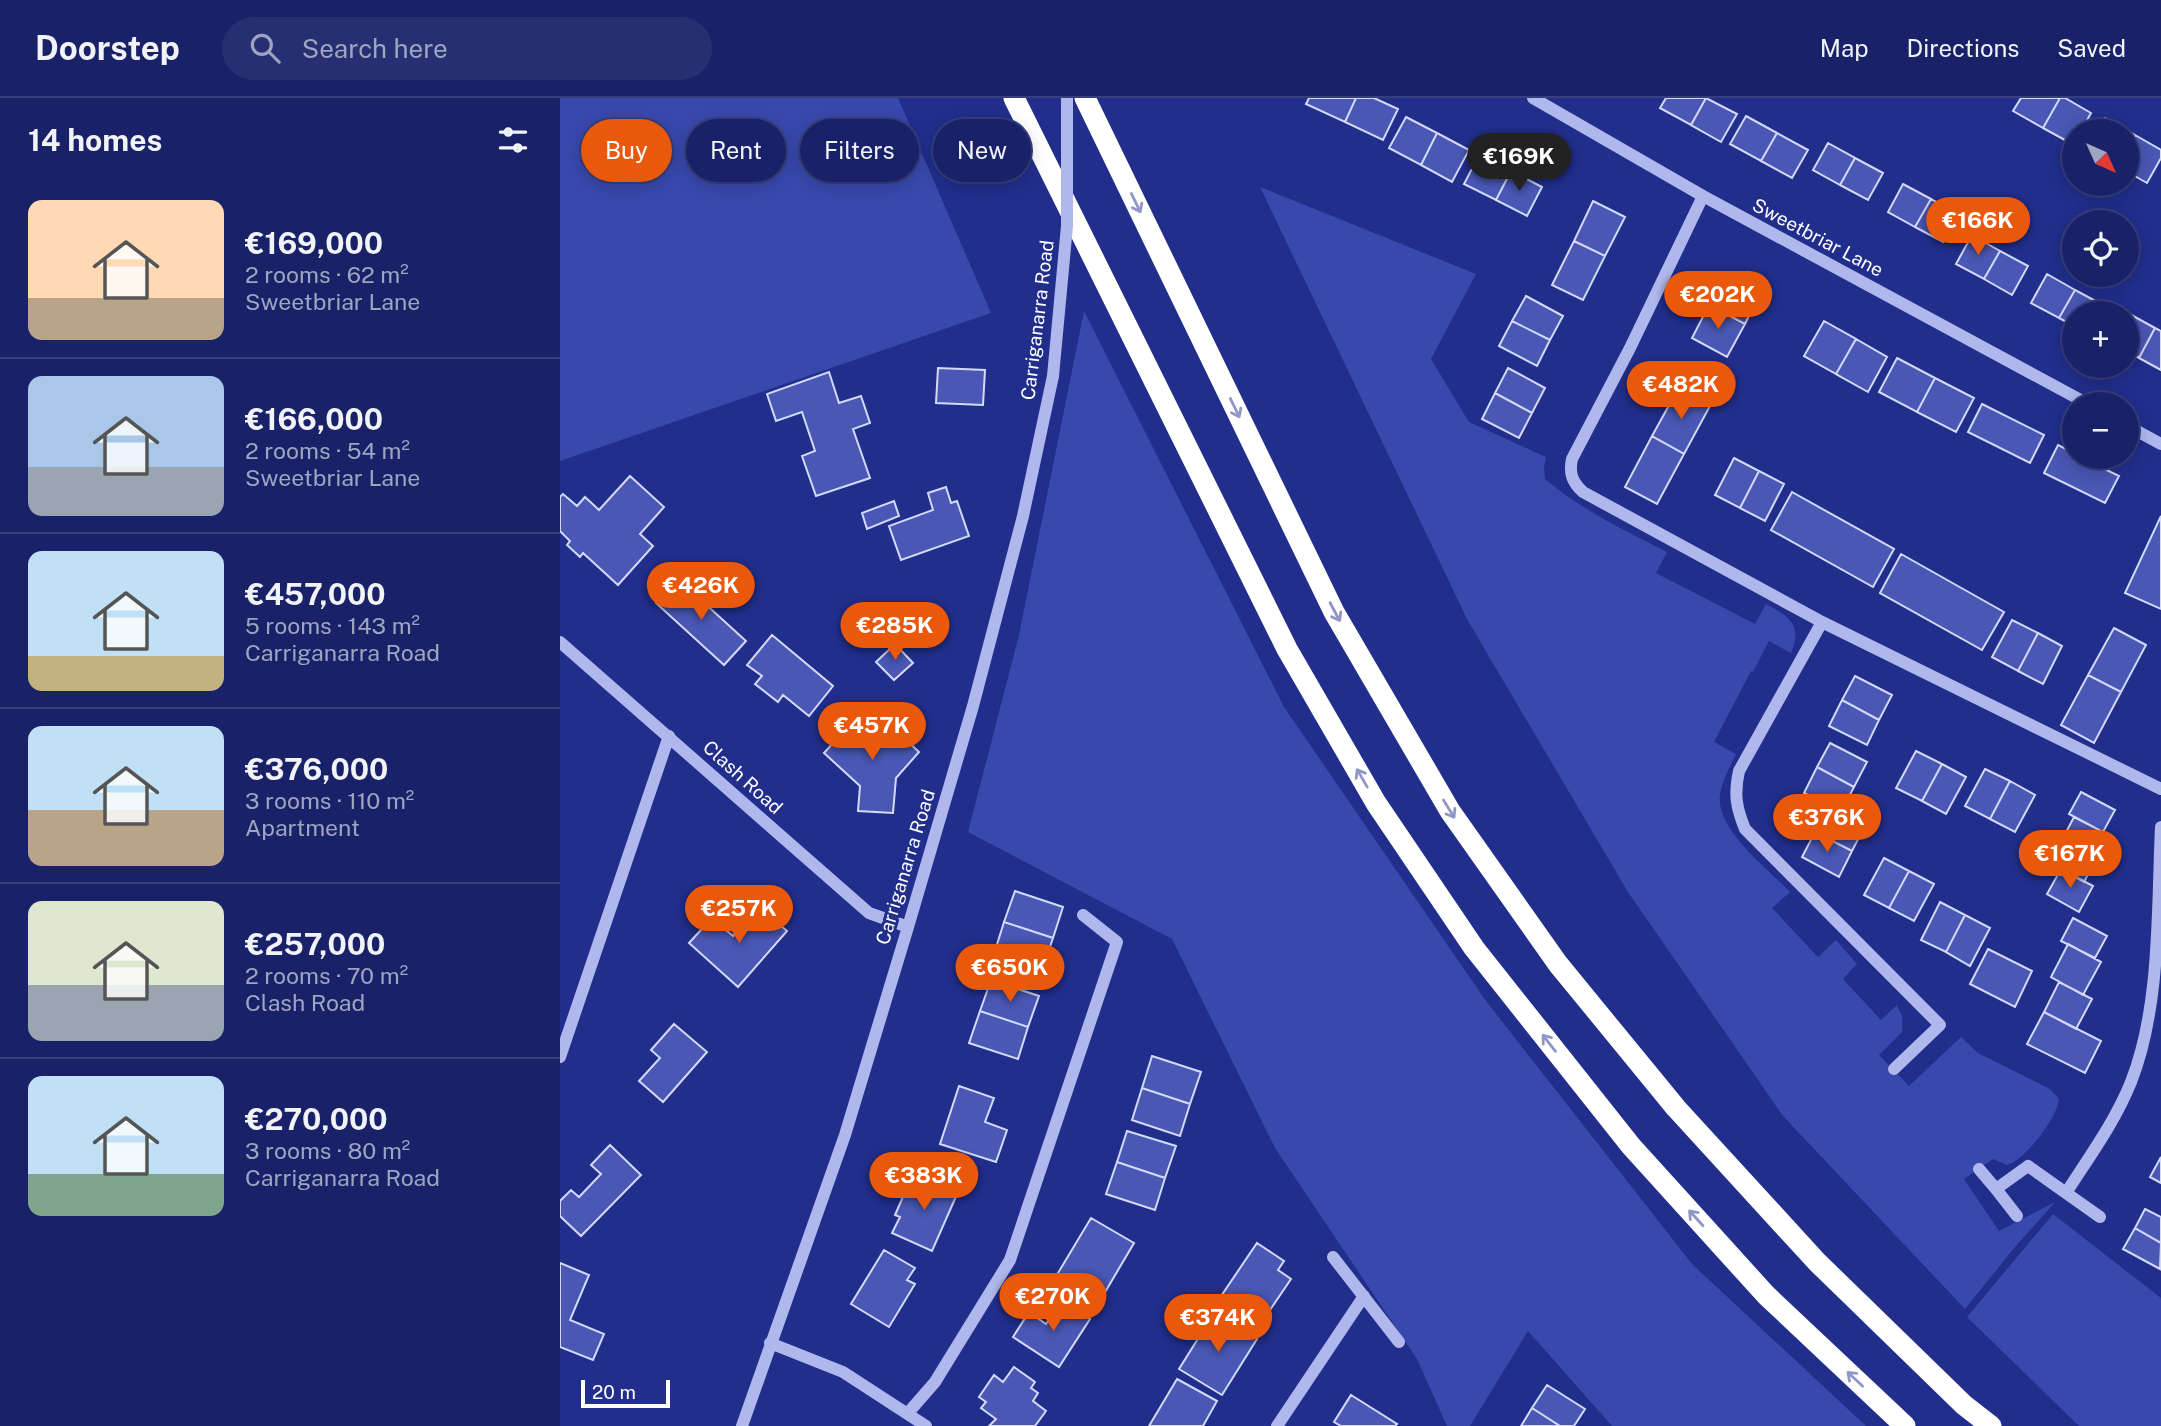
<!DOCTYPE html>
<html lang="en">
<head>
<meta charset="utf-8">
<style>
	:root { --surface:#192269; --page:#262f71; --text:#f1f3f6; --muted:#9fa4c0; --line:#373f7d; --accent:#ea580c }
	body { margin:0; font-family:"Public Sans",sans-serif; background:var(--page); color:var(--text); height:100vh; display:flex; flex-direction:column; font-size:26px; white-space:nowrap }
	* { box-sizing:border-box; margin:0 }
	p { font-size:23px; color:var(--muted) }
	.icon { flex:none; width:38px; height:38px; fill:none; stroke:currentColor; stroke-width:2; stroke-linecap:round; stroke-linejoin:round }
	.map { position:relative; flex:1; overflow:hidden }
	.sheet { display:flex; flex-direction:column; background:var(--surface); width:560px }
	.sheet>* { flex:none }
	.guide { position:absolute; left:21px; top:21px; width:665px; height:63px; display:flex; gap:14px }
	.needle { width:46px; rotate:135deg }
	.controls { position:absolute; left:1502px; top:21px; display:grid; gap:14px }
	.controls a { display:grid; place-items:center; width:77px; height:77px; border-radius:50%; background:var(--surface); box-shadow:0 4px 18px #0003,0 0 0 2px var(--line); font-size:35px }
	.scale { position:absolute; left:21px; bottom:18px; width:89px; box-sizing:border-box; padding-left:7px; border:4px solid #fff; border-top:0; font-size:19px; line-height:24px; white-space:nowrap; color:#fff; -webkit-text-stroke:5px #212e8c; paint-order:stroke }
	.price { position:absolute; translate:-50% -60px; padding:0 16px; border-radius:24px; background:var(--accent); color:#fff; font-size:23px; line-height:46px; filter:drop-shadow(0 2px 4px #0008) }
	.price::after { content:''; position:absolute; left:50%; top:42px; width:21px; height:16px; margin-left:-10px; background:inherit; clip-path:polygon(0 0,100% 0,50% 100%) }
	.price.on { background:#222; color:#fff }
	ul { padding:0; list-style:none }
	li { display:flex; align-items:center; gap:21px; height:175px; padding:0 28px }
	li+li { border-top:2px solid var(--line) }
	li span { display:grid; place-items:center; flex:none; width:196px; height:140px; border-radius:14px; color:#555 }
	li>.icon { margin-inline-start:auto }
	span .icon { width:84px; height:84px; fill:#fffc; stroke-width:1 }
	li b { font-size:30px }
	h2 { display:flex; justify-content:space-between; align-items:center; height:84px; padding:0 28px; font-size:30px }
	.chip { padding:0 24px; border-radius:32px; background:var(--surface); box-shadow:0 4px 18px #0003,0 0 0 2px var(--line); font-size:24px; line-height:63px }
	.chip.on { background:var(--accent); color:#fff }
	header { display:flex; align-items:center; gap:42px; box-sizing:border-box; height:98px; padding:0 35px; background:var(--surface); border-bottom:2px solid var(--line) }
	header strong { font-size:33px }
	nav { display:flex; gap:38px; margin-inline-start:auto; font-size:24px }
	.search { width:490px; height:63px; background:var(--page); display:flex; align-items:center; gap:18px; box-sizing:border-box; padding:0 24px; border-radius:38px; color:var(--muted); font-size:26px }
	main { display:flex; flex:1; min-height:0 }
	.map>svg:first-child { display:block }
</style>
</head>
<body>
<header>
<strong>Doorstep</strong>
<div class="search"><svg class="icon" aria-label="search" viewBox="0 0 24 24"><circle cx="10" cy="10" r="6"/><path d="M15 15l6 6"/></svg>Search here</div>
<nav><a>Map</a><a>Directions</a><a>Saved</a></nav>
</header>
<main>
<section class="sheet">
<h2>14 homes<svg class="icon" aria-label="filters" viewBox="0 0 24 24"><path d="M4 7h16M4 17h16"/><circle cx="9" cy="7" r="2"/><circle cx="15" cy="17" r="2"/></svg></h2>
<ul>
<li><span style="background:linear-gradient(#ffd9b3 70%,#b9a48a 0)"><svg class="icon" aria-label="home" viewBox="0 0 24 24"><path d="M3 11l9-7 9 7M6 9v11h12V9"/></svg></span><div><b>€169,000</b><p>2 rooms · 62 m²</p><p>Sweetbriar Lane</p></div></li>
<li><span style="background:linear-gradient(#a9c7e8 65%,#9aa5b1 0)"><svg class="icon" aria-label="home" viewBox="0 0 24 24"><path d="M3 11l9-7 9 7M6 9v11h12V9"/></svg></span><div><b>€166,000</b><p>2 rooms · 54 m²</p><p>Sweetbriar Lane</p></div></li>
<li><span style="background:linear-gradient(#bfe0f5 75%,#c2b280 0)"><svg class="icon" aria-label="home" viewBox="0 0 24 24"><path d="M3 11l9-7 9 7M6 9v11h12V9"/></svg></span><div><b>€457,000</b><p>5 rooms · 143 m²</p><p>Carriganarra Road</p></div></li>
<li><span style="background:linear-gradient(#bfe0f5 60%,#b9a48a 0)"><svg class="icon" aria-label="home" viewBox="0 0 24 24"><path d="M3 11l9-7 9 7M6 9v11h12V9"/></svg></span><div><b>€376,000</b><p>3 rooms · 110 m²</p><p>Apartment</p></div></li>
<li><span style="background:linear-gradient(#dfe7d0 60%,#9aa5b1 0)"><svg class="icon" aria-label="home" viewBox="0 0 24 24"><path d="M3 11l9-7 9 7M6 9v11h12V9"/></svg></span><div><b>€257,000</b><p>2 rooms · 70 m²</p><p>Clash Road</p></div></li>
<li><span style="background:linear-gradient(#bfe0f5 70%,#7fa58c 0)"><svg class="icon" aria-label="home" viewBox="0 0 24 24"><path d="M3 11l9-7 9 7M6 9v11h12V9"/></svg></span><div><b>€270,000</b><p>3 rooms · 80 m²</p><p>Carriganarra Road</p></div></li>
</ul>
</section>
<div class="map">
<svg width="1601" height="1328" viewBox="0 0 1601 1328">
	<rect width="100%" height="100%" fill="#212e8c"/>
	<path fill="#3948ac" d="M0,0H338L431,215L0,363Z
		M700,89L916,176L871,261L909,324L986,359L984,370L985,381C1022,412 1064,432 1107,454L1096,475L1195,526L1206,506C1227,517 1244,527 1231,555L1209,543L1193,574L1191,573L1154,644L1176,656C1170,669 1162,683 1160,697C1155,731 1208,771 1230,794L1212,810L1258,859L1276,842L1297,866L1283,881L1321,922L1337,907L1342,918V934L1319,957L1349,988L1401,939L1418,955L1490,991L1499,1001C1498,1019 1465,1062 1447,1067L1433,1061L1404,1081L1439,1133L1495,1104L1455,1149L1405,1211L1223,1018L1068,794L908,523Z
		M524,213L724,609L926,903L1132,1166L1306,1328H1052L968,1233L910,1328H887L857,1261L715,1050L612,841L408,734L459,537Z
		M1493,1116L1601,1200V1328H1519L1407,1219Z"/>
	<path fill="#4a57b4" stroke="#d4d9f8" stroke-width="2" d="M749,0H796L785,24L746,6Z
		M796,0H814L838,11L823,42L785,24Z
		M1106,0H1146L1131,27L1100,10Z
		M1146,0L1177,16L1161,44L1131,27Z
		M1461,0H1500L1483,30L1453,13Z
		M1500,0H1505L1531,15L1521,33H1514V47L1483,30Z
		M1186,18L1217,35L1201,63L1170,46Z
		M846,19L877,35L861,67L829,50Z
		M1545,20L1575,37L1566,52V33H1538Z
		M877,35L909,52L892,84L861,67Z
		M1217,35L1248,52L1232,80L1201,63Z
		M1575,37L1601,52V60L1587,85L1566,73V52Z
		M1268,45L1295,60L1280,87L1253,72Z
		M919,57L951,73L936,102L904,86Z
		M1295,60L1323,75L1308,102L1280,87Z
		M951,73L982,89L967,118L936,102Z
		M1343,86L1371,101L1355,129L1328,114Z
		M1371,101L1398,116L1383,144L1355,129Z
		M1033,103L1065,119L1045,158L1014,143Z
		M1412,137L1440,153L1424,181L1396,166Z
		M1014,143L1045,158L1023,202L992,187Z
		M1440,153L1468,168L1452,197L1424,181Z
		M1166,175L1201,194L1185,226L1149,207Z
		M1487,176L1515,192L1499,220L1471,205Z
		M1515,192L1543,207L1538,215H1514V228L1499,220Z
		M966,198L1003,218L990,242L952,223Z
		M1149,207L1185,226L1167,259L1132,240Z
		M1566,214L1595,230L1579,260L1566,253Z
		M952,223L990,242L977,268L939,248Z
		M1264,223L1296,241L1276,276L1244,258Z
		M1595,230L1601,233V272L1579,260Z
		M1296,241L1327,259L1308,294L1276,276Z
		M1337,260L1375,280L1357,314L1319,294Z
		M378,270L425,272L423,307L376,305Z
		M948,270L985,290L972,315L935,295Z
		M269,274L279,305L301,298L310,325L293,331L310,380L256,398L242,358L255,353L242,314L216,323L207,296Z
		M1375,280L1414,300L1396,334L1357,314Z
		M1118,291L1150,308L1124,356L1092,338Z
		M935,295L972,315L959,340L922,321Z
		M1422,306L1484,337L1470,365L1408,334Z
		M1092,338L1124,356L1097,406L1065,389Z
		M1498,347L1514,355V359H1520L1559,378L1545,405L1484,375Z
		M1174,360L1199,373L1180,410L1155,397Z
		M1199,373L1224,386L1205,423L1180,410Z
		M70,378L104,409L80,436L93,448L58,487L23,455L20,459L7,447L10,443L0,433V399L3,396L17,408L25,399L39,412Z
		M386,389L391,405L397,403L409,438L341,462L329,428L373,412L368,395Z
		M1232,394L1334,451L1313,489L1211,432Z
		M334,403L339,418L307,431L302,415Z
		M1601,418V511L1565,495Z
		M1341,456L1444,514L1422,552L1320,495Z
		M118,481L186,543L164,567L96,505Z
		M1452,522L1478,535L1458,573L1432,559Z
		M1554,530L1586,547L1561,594L1528,577Z
		M1478,535L1502,548L1483,586L1458,573Z
		M212,537L273,588L249,618L223,597L218,604L195,586L202,578L187,567Z
		M335,546L353,565L334,582L316,564Z
		M1528,577L1561,594L1534,645L1501,627Z
		M1295,578L1332,597L1319,622L1282,602Z
		M1282,602L1319,622L1307,647L1269,628Z
		M305,610L327,630L320,637L332,649L342,638L359,654L336,680L333,715L298,713L300,688L264,655Z
		M1270,645L1307,664L1294,689L1257,669Z
		M1356,653L1382,666L1362,703L1336,690Z
		M1382,666L1406,679L1386,716L1362,703Z
		M1257,669L1294,689L1281,714L1244,695Z
		M1425,671L1450,683L1430,721L1405,708Z
		M1450,683L1475,697L1455,734L1430,721Z
		M1521,694L1555,712L1543,734L1509,716Z
		M1267,709L1305,728L1292,753L1255,734Z
		M1514,719L1549,737L1539,756L1504,738Z
		M1255,734L1292,753L1279,779L1242,759Z
		M1504,738L1539,756L1524,784L1489,765Z
		M1324,760L1349,773L1329,810L1304,797Z
		M1501,771L1533,788L1519,814L1487,796Z
		M1349,773L1374,786L1354,823L1329,810Z
		M455,793L503,809L493,840L444,824Z
		M1380,804L1405,817L1386,854L1361,842Z
		M199,809L227,833L178,889L129,845L152,820L173,838Z
		M1405,817L1430,830L1410,868L1386,854Z
		M1513,820L1547,838L1535,860L1501,843Z
		M444,824L493,840L482,872L434,856Z
		M1508,846L1541,864L1523,897L1491,879Z
		M1428,851L1472,873L1455,909L1410,886Z
		M431,882L479,898L468,929L420,913Z
		M1499,884L1532,901L1516,931L1484,914Z
		M420,913L468,929L458,961L409,945Z
		M1484,914L1541,943L1525,975L1467,946Z
		M114,926L147,954L103,1004L79,983L100,960L91,952Z
		M592,958L641,974L630,1006L582,990Z
		M399,988L434,1000L425,1024L447,1032L436,1064L380,1046Z
		M582,990L630,1006L620,1038L572,1022Z
		M567,1033L616,1048L605,1080L557,1064Z
		M50,1047L81,1077L21,1138L0,1118V1103L11,1092L19,1099L41,1076L31,1067Z
		M1601,1059V1085L1590,1079Z
		M557,1064L605,1080L595,1112L546,1096Z
		M359,1076L398,1094L372,1153L332,1135L340,1119L335,1117L346,1092H352Z
		M1585,1111L1601,1119V1145L1575,1130Z
		M531,1120L574,1145L541,1201L498,1175Z
		M1575,1130L1601,1145L1600,1171L1563,1151Z
		M697,1145L724,1163L718,1172L731,1181L695,1234L655,1207Z
		M324,1152L355,1170L347,1182L355,1186L329,1229L291,1206Z
		M0,1165L29,1177L10,1222L44,1236L33,1262L0,1249Z
		M501,1203L530,1221L499,1269L453,1239L469,1214L486,1226Z
		M654,1215L697,1241L662,1297L619,1271Z
		M454,1269L475,1284L471,1290L478,1295L473,1303L486,1313L475,1328H429L436,1321L421,1310L426,1304L419,1299L434,1277L443,1284Z
		M617,1281L657,1303L643,1328H589Z
		M987,1287L1025,1311L1014,1328H1000L972,1310Z
		M791,1297L837,1326L835,1328H781L774,1324Z
		M972,1310L1000,1328H961Z"/>
	<g fill="none" stroke-linecap="round" stroke-linejoin="round">
		<path stroke="#afb7ec" stroke-width="12" d="M973,0L1143,98L1528,306
			M1143,98L1070,250L1012,361C1009,375 1012,384 1023,394L1262,524L1601,691
			M1566,327L1601,346
			M1262,524L1179,673C1174,696 1176,709 1185,731L1380,927L1334,971
			M0,544L309,815L348,829
			M0,959L109,638
			M1419,1071L1436,1091
			M1506,1095C1529,1059 1555,1024 1571,984C1601,908 1597,811 1601,729
			M1457,1118L1436,1091L1468,1068L1540,1119
			M773,1159L839,1244
			M210,1245L283,1274L366,1328
			M348,1315L375,1284L450,1162L557,844L523,817
			M182,1328L285,1037L348,829L413,608L463,418L493,278
			M717,1328L804,1198"/>
		<path stroke="#fff" stroke-width="21" d="M454,0L727,551L816,705L914,850L1071,1048L1206,1197L1345,1328
			M525,0L774,514L890,713L998,866L1116,1010L1257,1164L1404,1307L1431,1328"/>
		<path stroke="#afb7ec" stroke-width="12" d="M493,278L507,128V0"/>
	</g>
	<defs><path id="oneway-shaft" d="M-6 0H5M1.5-3L5.5 0L1.5 3" fill="none" stroke-width="1.6" stroke-linecap="round" stroke-linejoin="round" transform="scale(1.75)"/></defs>
	<g stroke="#9096c6">
		<use href="#oneway-shaft" transform="translate(576 105) rotate(64)"/>
		<use href="#oneway-shaft" transform="translate(675 310) rotate(64)"/>
		<use href="#oneway-shaft" transform="translate(775 514) rotate(62)"/>
		<use href="#oneway-shaft" transform="translate(802 680) rotate(-120)"/>
		<use href="#oneway-shaft" transform="translate(889 711) rotate(58)"/>
		<use href="#oneway-shaft" transform="translate(989 945) rotate(-128)"/>
		<use href="#oneway-shaft" transform="translate(1136 1120) rotate(-132)"/>
		<use href="#oneway-shaft" transform="translate(1295 1281) rotate(-137)"/>
	</g>
	<g text-anchor="middle" dominant-baseline="central" stroke-width="6" stroke-linejoin="round" paint-order="stroke">
		<g font-size="19" fill="#fff" stroke="#212e8c">
			<text transform="translate(1258 139) rotate(28)">Sweetbriar Lane</text>
			<text transform="translate(477 222) rotate(-83)">Carriganarra Road</text>
			<text transform="translate(183 679) rotate(42)">Clash Road</text>
			<text transform="translate(345 769) rotate(-73)">Carriganarra Road</text>
		</g>
	</g>
</svg>
<div class="controls">
<a><svg class="needle" viewBox="-14 -14 28 28"><path d="M0-13l5 13h-10z" fill="#e53935"/><path d="M0 13l5-13h-10z" fill="#9fa4c0"/></svg></a>
<a><svg class="icon" aria-label="locate" viewBox="0 0 24 24"><circle cx="12" cy="12" r="6"/><path d="M12 2v4M12 18v4M2 12h4M18 12h4"/></svg></a>
<a>+</a>
<a>−</a>
</div>
<div class="scale">20 m</div>
<b class="price on" style="left:959px;top:95px">€169K</b>
<b class="price" style="left:1418px;top:159px">€166K</b>
<b class="price" style="left:1158px;top:233px">€202K</b>
<b class="price" style="left:1121px;top:323px">€482K</b>
<b class="price" style="left:141px;top:524px">€426K</b>
<b class="price" style="left:335px;top:564px">€285K</b>
<b class="price" style="left:312px;top:664px">€457K</b>
<b class="price" style="left:1267px;top:756px">€376K</b>
<b class="price" style="left:1510px;top:792px">€167K</b>
<b class="price" style="left:179px;top:847px">€257K</b>
<b class="price" style="left:450px;top:906px">€650K</b>
<b class="price" style="left:364px;top:1114px">€383K</b>
<b class="price" style="left:493px;top:1235px">€270K</b>
<b class="price" style="left:658px;top:1256px">€374K</b>
<div class="guide">
<a class="chip on">Buy</a>
<a class="chip">Rent</a>
<a class="chip">Filters</a>
<a class="chip">New</a>
</div>
</div>
</main>
</body>
</html>
